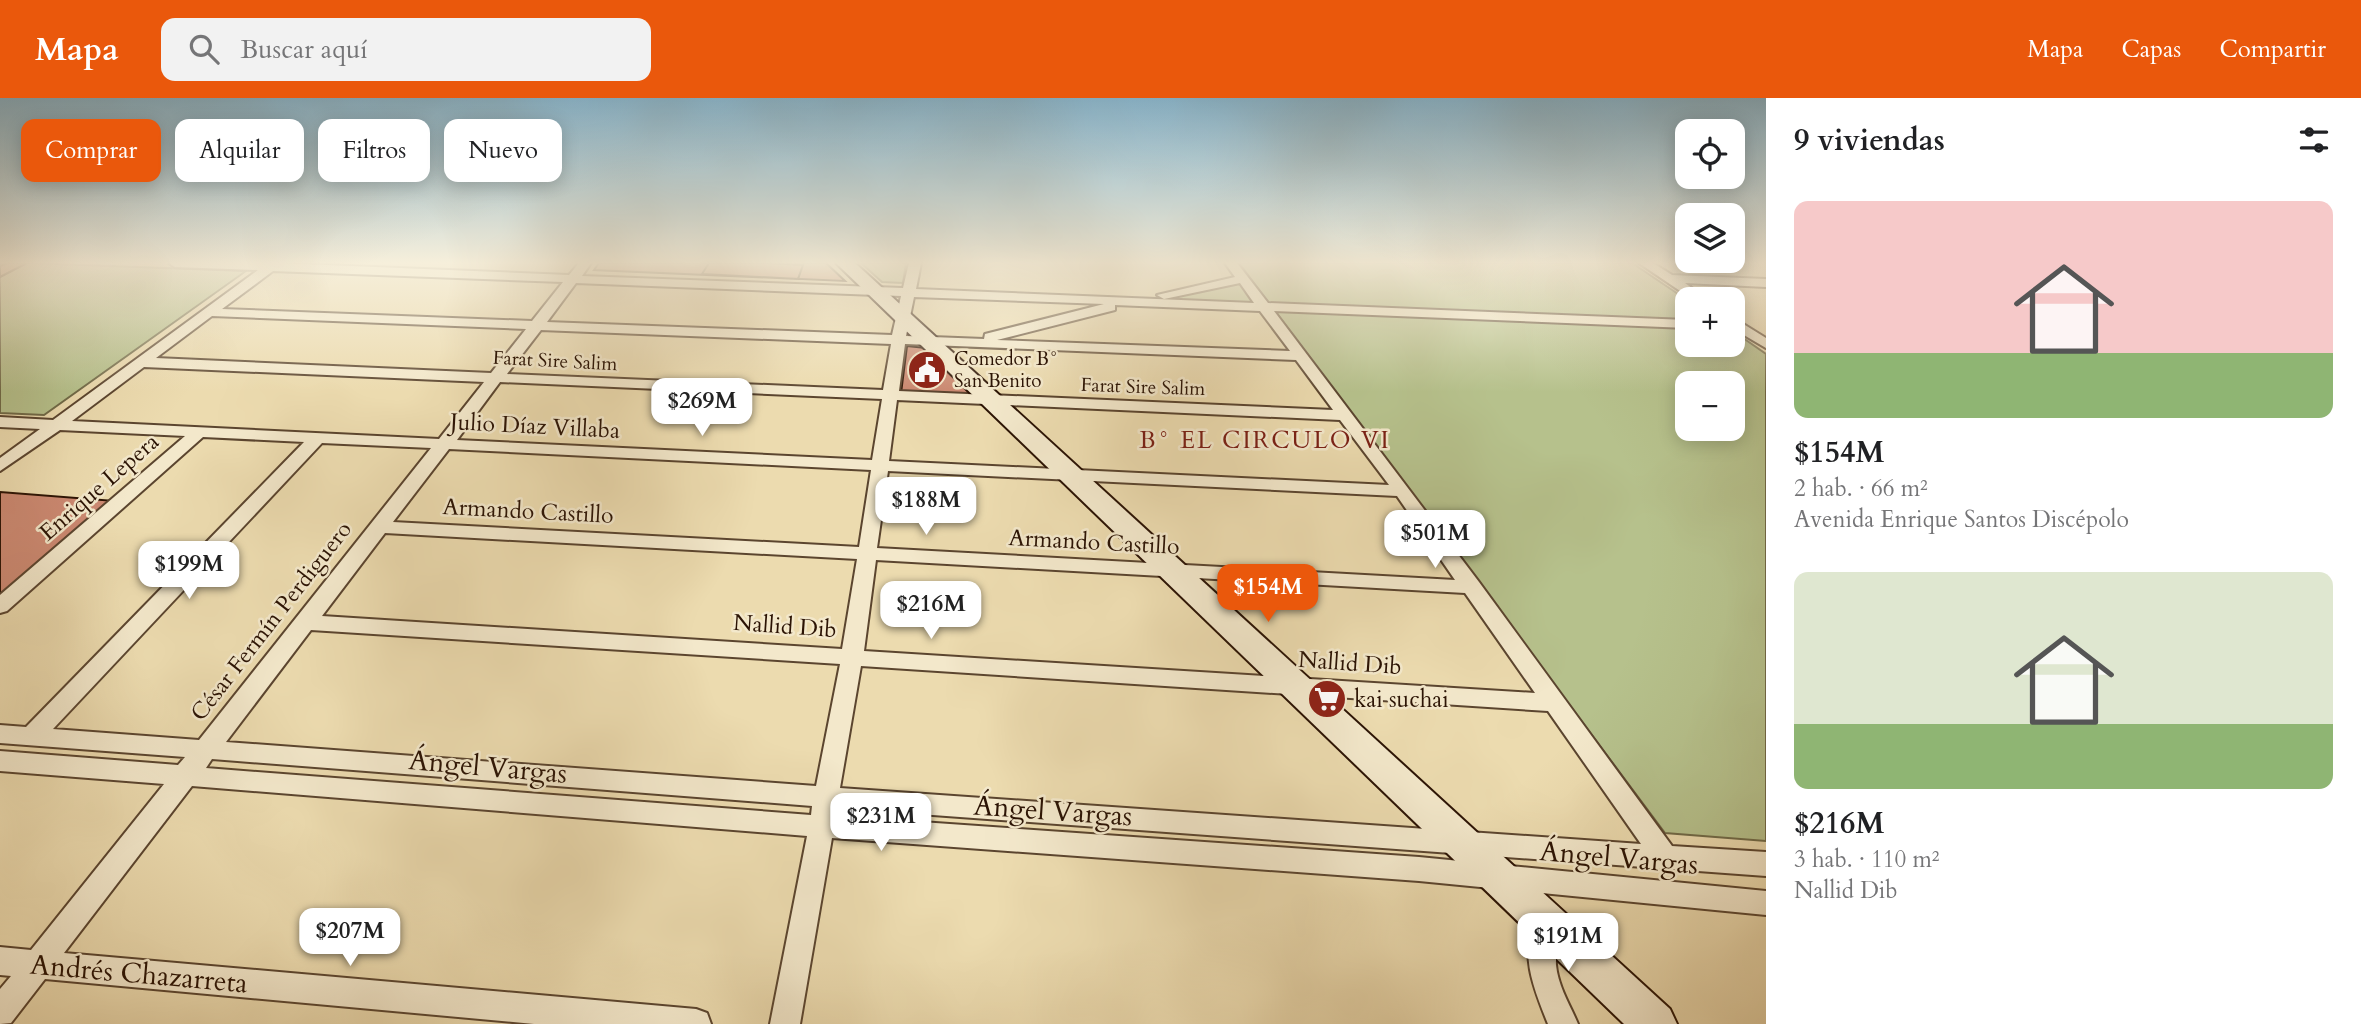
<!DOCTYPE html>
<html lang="es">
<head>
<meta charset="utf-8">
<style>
	:root { --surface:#fff; --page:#f2f2f2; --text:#202124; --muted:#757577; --accent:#ea580c }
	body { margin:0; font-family:Cardo,serif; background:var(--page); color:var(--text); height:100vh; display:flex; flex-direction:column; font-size:26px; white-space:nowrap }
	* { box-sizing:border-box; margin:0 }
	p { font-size:23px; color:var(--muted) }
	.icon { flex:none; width:38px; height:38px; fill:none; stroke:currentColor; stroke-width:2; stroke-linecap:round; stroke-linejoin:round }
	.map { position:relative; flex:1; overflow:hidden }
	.details { display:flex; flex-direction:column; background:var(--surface); width:595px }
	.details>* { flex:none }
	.top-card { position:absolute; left:21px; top:21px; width:665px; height:63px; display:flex; gap:14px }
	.controls { position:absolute; left:1675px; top:21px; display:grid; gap:14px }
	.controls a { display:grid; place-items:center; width:70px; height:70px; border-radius:14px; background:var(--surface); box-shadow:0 4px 18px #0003; font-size:35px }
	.price { position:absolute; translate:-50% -60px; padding:0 16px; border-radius:14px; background:#fff; color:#222; font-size:23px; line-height:46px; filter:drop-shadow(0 2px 4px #0008) }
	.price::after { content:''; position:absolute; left:50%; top:42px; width:21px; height:16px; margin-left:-10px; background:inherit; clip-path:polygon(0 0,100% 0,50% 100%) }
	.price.selected { background:var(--accent); color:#fff }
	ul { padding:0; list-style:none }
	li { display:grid; align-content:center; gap:14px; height:371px; padding:0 28px }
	li span { display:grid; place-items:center; height:217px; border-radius:14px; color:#555 }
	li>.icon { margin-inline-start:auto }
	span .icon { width:126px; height:126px; fill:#fffc; stroke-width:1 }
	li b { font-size:30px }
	h2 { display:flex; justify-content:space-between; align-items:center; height:84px; padding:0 28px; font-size:30px }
	.chip { padding:0 24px; border-radius:14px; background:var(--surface); box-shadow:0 4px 18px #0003; font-size:24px; line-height:63px }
	.chip.selected { background:var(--accent); color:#fff }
	header { display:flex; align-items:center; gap:42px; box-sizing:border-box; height:98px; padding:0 35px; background:var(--accent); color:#fff }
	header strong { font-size:33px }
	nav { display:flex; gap:38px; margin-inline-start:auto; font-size:24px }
	.search { width:490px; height:63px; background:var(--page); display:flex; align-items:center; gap:18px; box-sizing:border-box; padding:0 24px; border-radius:14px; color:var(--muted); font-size:26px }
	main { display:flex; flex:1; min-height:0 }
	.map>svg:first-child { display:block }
</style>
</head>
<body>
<header>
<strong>Mapa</strong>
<div class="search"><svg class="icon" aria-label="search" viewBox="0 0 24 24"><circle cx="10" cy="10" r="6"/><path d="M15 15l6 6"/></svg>Buscar aquí</div>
<nav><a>Mapa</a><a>Capas</a><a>Compartir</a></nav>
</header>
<main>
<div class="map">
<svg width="1766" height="926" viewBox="0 0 1766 926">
	<rect width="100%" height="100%" fill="#ecdbaf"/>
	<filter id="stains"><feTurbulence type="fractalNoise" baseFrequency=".00286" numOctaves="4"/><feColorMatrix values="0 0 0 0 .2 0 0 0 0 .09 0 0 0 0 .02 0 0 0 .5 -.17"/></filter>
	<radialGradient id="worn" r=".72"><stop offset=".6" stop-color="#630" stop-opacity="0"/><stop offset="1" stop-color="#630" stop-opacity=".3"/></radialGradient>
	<path fill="#b6c18c" stroke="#706a48" stroke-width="2" fill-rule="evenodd" d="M0,165H28L246,173L44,317L0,315Z
		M861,165H906L903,185L882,184Z
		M1239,165H1632L1687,202V247H1732L1733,233L1766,256V743L1665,735ZM1687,285H1732V331H1687Z
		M1241,182L1259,206L1146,202Z"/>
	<path fill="#cc8972" stroke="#2b1304" stroke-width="2" d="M7,165H27L0,179V168Z
		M599,165H826L845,183L594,172Z
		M709,165H767L803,167L798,181L702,176Z
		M907,248L926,250L980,300L901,295Z
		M0,394L115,403L0,501Z"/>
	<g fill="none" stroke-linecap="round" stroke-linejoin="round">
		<defs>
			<path id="street" d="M169,165H278L569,177L579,165H591L582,178L903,190L909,165H921L916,191L1254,205L1240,185L1164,201L1157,197L1235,179L1225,165H1237L1268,205L1687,222V230L1274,213L1479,484L1672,748L1766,754V778L837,710L835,718L1419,759L1766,793V817L1419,783L832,740L800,926H770L807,738L192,688L64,855L696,911L707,915L711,926H534L45,881L11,925L0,926V891L11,878L0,877V849L31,852L164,686L0,673V653L178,667L185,659L0,645V627L26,629L304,344L203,339L7,513L0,515V497L185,338L60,332L0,373V360L40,331L0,329V319L53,322L258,172L175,169ZM273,173L563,184L532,223L222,211ZM576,185L901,198L892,237L547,224ZM914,199L1104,206L985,236L984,241L906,238ZM1115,207L1260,213L1290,253L997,242L1115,212ZM212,218L526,231L491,275L156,260ZM541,232L891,246L883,292L507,276ZM905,246L1296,262L1333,312L899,293ZM144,269L484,284L439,341L72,323ZM500,284L882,301L872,362L457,342ZM897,302L1340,322L1389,387L889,363ZM322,345L431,350L199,642L53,631ZM449,351L871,372L859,449L393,424ZM888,373L1397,398L1455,482L877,450ZM385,435L857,461L842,551L322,518ZM876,462L1465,495L1535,595L864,553ZM311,532L840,566L816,688L226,644ZM861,568L1548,613L1641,746L840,690ZM212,661L812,708L811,717L206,670Z
				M1639,165H1653L1672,177L1766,181V189L1685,185L1707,201H1692Z
				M1732,219L1766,240V250L1732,230Z
				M1546,812L1556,816C1563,832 1555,850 1556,867C1558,888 1570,907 1578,926H1548C1533,889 1519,855 1536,816Z"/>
			<path id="secondary" d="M836,165H855L1670,911L1677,926H1624Z"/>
		</defs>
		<use href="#street" stroke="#5b452f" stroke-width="4"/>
		<use href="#secondary" stroke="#2b1304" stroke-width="4"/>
		<use href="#street" fill="#f3e8cb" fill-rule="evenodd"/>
		<use href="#secondary" fill="#f3e8cb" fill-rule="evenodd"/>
	</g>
	<linearGradient id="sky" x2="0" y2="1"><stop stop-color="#88b7d0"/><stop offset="0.56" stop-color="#f6efdb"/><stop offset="1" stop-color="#f6efdb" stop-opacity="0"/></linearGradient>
	<rect width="1766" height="294" fill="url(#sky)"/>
	<defs>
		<symbol id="civic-disc" viewBox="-11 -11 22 22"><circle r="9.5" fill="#8f2418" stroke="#f3e8cb"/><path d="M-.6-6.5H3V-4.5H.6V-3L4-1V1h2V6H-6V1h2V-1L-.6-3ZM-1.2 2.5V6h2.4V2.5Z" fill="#fff"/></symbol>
		<symbol id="supermarket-disc" viewBox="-11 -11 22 22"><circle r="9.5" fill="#8f2418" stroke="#f3e8cb"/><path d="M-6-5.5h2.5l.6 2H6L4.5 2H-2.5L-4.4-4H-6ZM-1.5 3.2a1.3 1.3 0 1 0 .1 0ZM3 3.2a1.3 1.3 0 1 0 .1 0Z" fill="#fff"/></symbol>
	</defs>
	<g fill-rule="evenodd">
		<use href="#civic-disc" x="905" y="250" width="44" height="44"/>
		<use href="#supermarket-disc" x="1305" y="579" width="44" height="44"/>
	</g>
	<g text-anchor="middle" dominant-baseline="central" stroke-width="5" stroke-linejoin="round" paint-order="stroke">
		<g font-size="19" fill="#2b1304" stroke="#f3e8cb" text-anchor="start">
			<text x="954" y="261">Comedor B°<tspan x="954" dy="22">San Benito</tspan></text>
		</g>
		<g font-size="19" fill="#2b1304" stroke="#f3e8cb">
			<text transform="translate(555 263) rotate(3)">Farat Sire Salim</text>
			<text transform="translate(1143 289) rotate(2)">Farat Sire Salim</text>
		</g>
		<g font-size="23" fill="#2b1304" stroke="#f3e8cb">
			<text transform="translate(535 328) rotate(3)">Julio Díaz Villaba</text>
			<text transform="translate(99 389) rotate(-41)">Enrique Lepera</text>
			<text transform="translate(528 413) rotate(3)">Armando Castillo</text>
			<text transform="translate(1094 444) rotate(3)">Armando Castillo</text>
			<text transform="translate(271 523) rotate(-52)">César Fermín Perdiguero</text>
			<text transform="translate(785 528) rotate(4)">Nallid Dib</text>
			<text transform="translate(1350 565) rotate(4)">Nallid Dib</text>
		</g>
		<g font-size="23" fill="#2b1304" stroke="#f3e8cb" text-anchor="start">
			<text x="1354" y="601">kai suchai</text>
		</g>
		<g font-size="24" letter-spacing="2" fill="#7a1f14" stroke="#f3e8cb">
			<text x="1265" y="342">B° EL CIRCULO VI</text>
		</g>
		<g font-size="28" fill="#2b1304" stroke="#f3e8cb">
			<text transform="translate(488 669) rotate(5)">Ángel Vargas</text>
			<text transform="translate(1053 713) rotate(4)">Ángel Vargas</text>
			<text transform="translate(1619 760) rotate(5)">Ángel Vargas</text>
			<text transform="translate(139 876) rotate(5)">Andrés Chazarreta</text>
		</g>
	</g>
	<rect width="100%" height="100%" filter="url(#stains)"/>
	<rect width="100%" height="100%" fill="url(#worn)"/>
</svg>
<div class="controls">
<a><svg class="icon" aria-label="locate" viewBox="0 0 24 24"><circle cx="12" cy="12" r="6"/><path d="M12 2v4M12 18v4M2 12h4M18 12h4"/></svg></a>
<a><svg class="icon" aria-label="layers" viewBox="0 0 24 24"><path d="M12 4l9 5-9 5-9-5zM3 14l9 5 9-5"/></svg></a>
<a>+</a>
<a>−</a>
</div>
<b class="price" style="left:702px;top:340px">$269M</b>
<b class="price" style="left:926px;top:439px">$188M</b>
<b class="price" style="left:1435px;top:472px">$501M</b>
<b class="price" style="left:189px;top:503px">$199M</b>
<b class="price selected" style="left:1268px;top:526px">$154M</b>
<b class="price" style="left:931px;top:543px">$216M</b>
<b class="price" style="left:881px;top:755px">$231M</b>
<b class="price" style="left:350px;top:870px">$207M</b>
<b class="price" style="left:1568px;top:875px">$191M</b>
<div class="top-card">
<a class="chip selected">Comprar</a>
<a class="chip">Alquilar</a>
<a class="chip">Filtros</a>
<a class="chip">Nuevo</a>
</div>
</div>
<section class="details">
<h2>9 viviendas<svg class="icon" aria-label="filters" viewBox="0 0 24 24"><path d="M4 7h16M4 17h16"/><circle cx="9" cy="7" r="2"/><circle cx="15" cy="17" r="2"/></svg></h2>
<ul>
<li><span style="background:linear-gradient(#f6c9c9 70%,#8fb573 0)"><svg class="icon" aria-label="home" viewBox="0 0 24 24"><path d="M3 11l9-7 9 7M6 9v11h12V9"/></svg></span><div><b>$154M</b><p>2 hab. · 66 m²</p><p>Avenida Enrique Santos Discépolo</p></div></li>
<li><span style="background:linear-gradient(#dfe7d0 70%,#8fb573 0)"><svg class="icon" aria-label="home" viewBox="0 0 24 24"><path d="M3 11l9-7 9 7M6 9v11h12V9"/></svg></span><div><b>$216M</b><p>3 hab. · 110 m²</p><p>Nallid Dib</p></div></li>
</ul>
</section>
</main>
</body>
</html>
